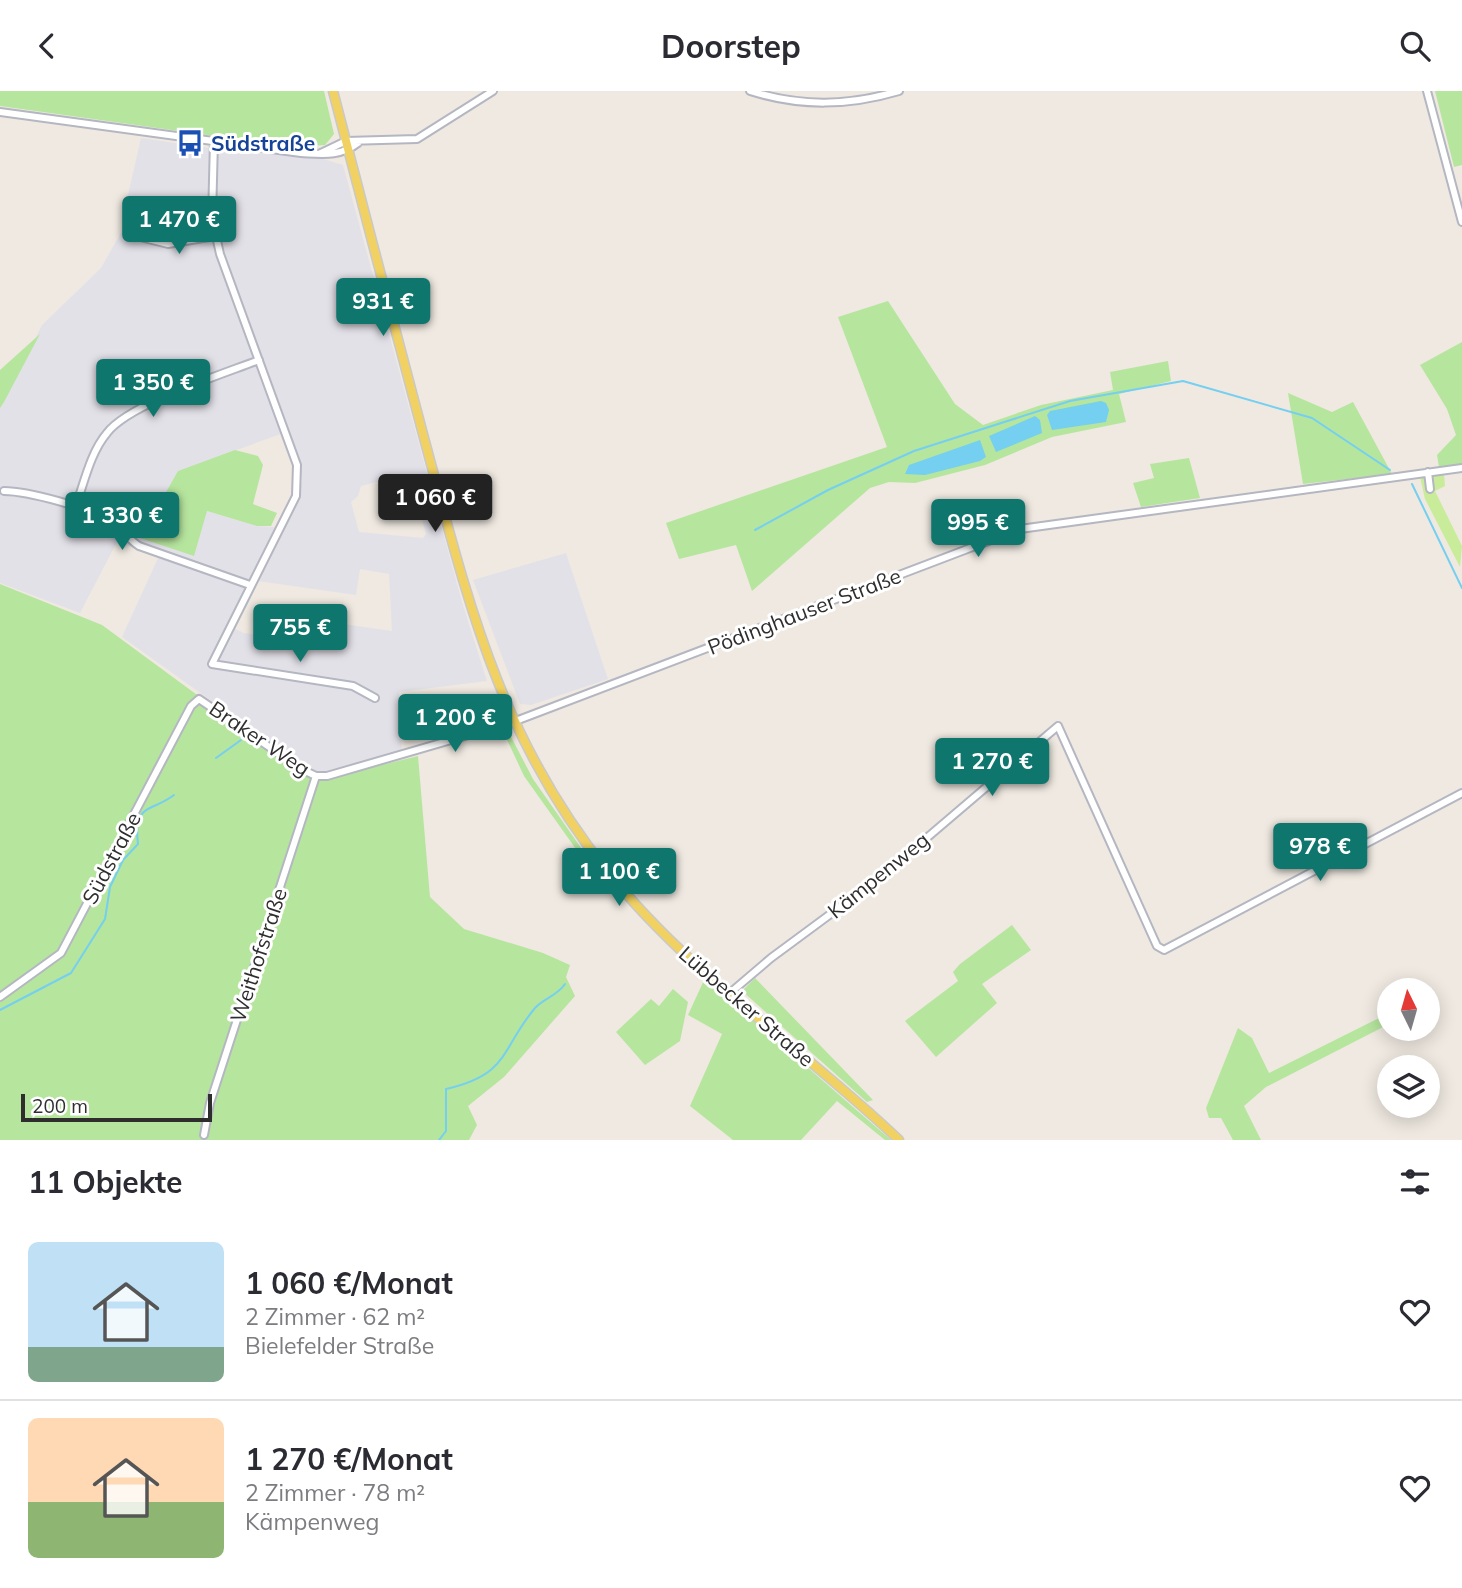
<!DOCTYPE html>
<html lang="de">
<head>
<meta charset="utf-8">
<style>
	:root { --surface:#fff; --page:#f2f2f3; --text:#2b2b33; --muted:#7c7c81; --line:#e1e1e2; --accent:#0f766e }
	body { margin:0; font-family:Mulish,sans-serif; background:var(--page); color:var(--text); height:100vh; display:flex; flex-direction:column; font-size:26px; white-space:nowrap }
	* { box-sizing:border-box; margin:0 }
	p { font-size:23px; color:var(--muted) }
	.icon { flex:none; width:38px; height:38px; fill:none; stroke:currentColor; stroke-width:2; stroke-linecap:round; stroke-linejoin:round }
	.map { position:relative; height:1049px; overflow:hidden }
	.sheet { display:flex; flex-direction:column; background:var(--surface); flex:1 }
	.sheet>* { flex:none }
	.needle { width:46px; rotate:355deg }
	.tools { position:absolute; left:1377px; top:887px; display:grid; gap:14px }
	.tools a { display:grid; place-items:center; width:63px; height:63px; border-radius:50%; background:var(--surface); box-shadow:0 4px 18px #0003; font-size:35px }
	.scale { position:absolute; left:21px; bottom:18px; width:191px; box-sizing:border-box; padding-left:7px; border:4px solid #2e2e2e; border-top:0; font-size:19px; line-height:24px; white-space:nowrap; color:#2e2e2e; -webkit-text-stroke:5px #fff; paint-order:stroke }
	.price { position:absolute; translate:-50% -60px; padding:0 16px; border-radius:7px; background:var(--accent); color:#fff; font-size:23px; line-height:46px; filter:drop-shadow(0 2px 4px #0008) }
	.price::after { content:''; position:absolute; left:50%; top:42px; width:21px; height:16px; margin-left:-10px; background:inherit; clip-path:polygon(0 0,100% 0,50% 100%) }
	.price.current { background:#222; color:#fff }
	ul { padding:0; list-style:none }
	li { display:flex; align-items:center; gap:21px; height:175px; padding:0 28px }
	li+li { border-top:2px solid var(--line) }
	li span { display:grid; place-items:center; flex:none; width:196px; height:140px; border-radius:10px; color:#555 }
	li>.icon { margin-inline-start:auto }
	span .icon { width:84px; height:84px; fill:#fffc; stroke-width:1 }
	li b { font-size:30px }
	h2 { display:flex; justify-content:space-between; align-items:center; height:84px; padding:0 28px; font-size:30px }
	header { display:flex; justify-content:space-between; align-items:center; height:91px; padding:0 28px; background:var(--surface); font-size:32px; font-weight:700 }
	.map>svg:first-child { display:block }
</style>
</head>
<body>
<header><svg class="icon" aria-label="back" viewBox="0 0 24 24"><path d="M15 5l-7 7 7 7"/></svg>Doorstep<svg class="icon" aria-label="search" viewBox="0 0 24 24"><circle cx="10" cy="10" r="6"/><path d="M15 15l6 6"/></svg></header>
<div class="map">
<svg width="1462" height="1049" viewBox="0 0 1462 1049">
	<rect width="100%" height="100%" fill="#efe9e1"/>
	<path fill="#e3e1e8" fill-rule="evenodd" d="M141,47L223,59L227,57L320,67L343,74L462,511L487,590L399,601L402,664L331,682L311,681L122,546L159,465L117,451L80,522L0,492V317L42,234L101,177L126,133L122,130ZM289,340L301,379L302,390L285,437L257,435L207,420L178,380ZM408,383V410L419,417L426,443L423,447L359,441L351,411L358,405L361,395ZM360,478L389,483L392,540L336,532L337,556L244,542L233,537L258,490L356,504Z
		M566,462L608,588L531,614L520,613L473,489Z"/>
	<path fill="#b6e59e" d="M0,0H324L334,43L325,54L294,56L0,15Z
		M1435,0H1462V74L1454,76Z
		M888,210L955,313L983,334L1041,314L1113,299L1110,281L1168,270L1171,290L1119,303L1126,331L1052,346L985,374L915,392L889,391L870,397L752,500L736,454L679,468L666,432L887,356L838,226Z
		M40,243L4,311L0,317V279Z
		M1462,251V373L1439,376L1437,364L1456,344L1447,318L1420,274Z
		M1288,302L1332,321L1353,311L1392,383L1303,393Z
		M235,359L258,365L263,374L253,413L277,422L271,435H257L207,420L194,465L140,447L178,380Z
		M1189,367L1200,407L1141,416L1133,392L1154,387L1150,373Z
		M0,493L102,534L302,681L333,686L418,665L430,806L464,838L543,862L570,874L566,886L575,905L504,986L468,1015L477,1034L469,1049H0Z
		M502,638L509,642L533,688L600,784L598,789L524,685Z
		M1012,834L1031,859L982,893L997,912L936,966L905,930L958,890L953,881L960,873Z
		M705,887L891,1049H885L837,1010L801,1049H733L690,1015L722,943L688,924Z
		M755,887L873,1009L867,1011L742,900Z
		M673,898L688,911L680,950L645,974L616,941L651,908L659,915Z
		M1389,922V933L1266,996L1244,1015L1261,1049H1233L1221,1027H1209L1206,1017L1238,937L1252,947L1269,982Z"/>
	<path fill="#c9ec9a" d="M1444,383L1445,395L1435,400L1462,455L1460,476L1425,408L1420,386Z"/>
	<path fill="#75cff0" d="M1101,310L1106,312L1109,319L1106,331L1052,339L1047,324L1050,320Z
		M1035,325L1040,329L1042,342L996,361L989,345Z
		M980,349L986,366L980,370L925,384L905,383L909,374Z"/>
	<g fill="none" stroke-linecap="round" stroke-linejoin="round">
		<path stroke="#75cff0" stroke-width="2" d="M1412,393L1462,497
			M755,439L828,399L914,360L1070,310L1183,290L1312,327L1390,379
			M216,667L241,649
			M0,919L71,882L105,828L110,796L123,769L138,753C133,712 150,722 174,704
			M439,1049L446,1040V998C510,983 500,959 535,917C544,907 557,905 565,893"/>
		<defs>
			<path id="minor" d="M750,0C801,16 848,15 899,0
				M1427,0L1462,131
				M0,21L301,62C322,63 340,66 358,52
				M214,50L212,127L220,163L297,374L296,405L212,573L353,595L375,607
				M321,62L346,50L417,48L493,0
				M144,147L168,153L215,145
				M1428,381L1430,398
				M4,400C27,400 91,417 110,430C122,437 128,448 139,455L250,494
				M75,417C84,393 90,362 107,342C129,313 223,283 259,269
				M730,902L771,867L882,785L1058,635L1157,855L1164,859L1462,702
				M0,906L61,862L191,615L199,608L303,679L316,685H327L513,631L1020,438L1462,377
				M204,1044L210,1012L316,685"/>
			<path id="major" d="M333,0C363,116 393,231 424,347C468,510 499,646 608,781C690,884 804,958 899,1049"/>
		</defs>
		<use href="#minor" stroke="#b4b7c1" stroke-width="10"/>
		<use href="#major" stroke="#c9c9c9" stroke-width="11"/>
		<use href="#minor" stroke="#fff" stroke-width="6"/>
		<use href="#major" stroke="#f2d163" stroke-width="8"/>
	</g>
	<defs>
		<symbol id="bus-bare" viewBox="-9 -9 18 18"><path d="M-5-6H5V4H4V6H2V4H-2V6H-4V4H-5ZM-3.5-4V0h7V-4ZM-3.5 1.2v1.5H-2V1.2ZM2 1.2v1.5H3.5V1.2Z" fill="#1a4fb4" stroke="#fff" stroke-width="2.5" paint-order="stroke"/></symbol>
	</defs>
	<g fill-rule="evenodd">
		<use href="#bus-bare" x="171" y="33" width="38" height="38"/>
	</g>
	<g text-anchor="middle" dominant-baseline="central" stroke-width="6" stroke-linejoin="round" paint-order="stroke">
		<g font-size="21" font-weight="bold" fill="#164399" stroke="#fff" text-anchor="start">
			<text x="211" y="52">Südstraße</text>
		</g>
		<g font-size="21" fill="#2e2e2e" stroke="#fff">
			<text transform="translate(804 520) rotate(-21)">Pödinghauser Straße</text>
			<text transform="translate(260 647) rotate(34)">Braker Weg</text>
			<text transform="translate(111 767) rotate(-62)">Südstraße</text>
			<text transform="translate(878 784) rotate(-39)">Kämpenweg</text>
			<text transform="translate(258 864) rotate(-72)">Weithofstraße</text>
			<text transform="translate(747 915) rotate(41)">Lübbecker Straße</text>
		</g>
	</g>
</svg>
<div class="tools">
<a><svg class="needle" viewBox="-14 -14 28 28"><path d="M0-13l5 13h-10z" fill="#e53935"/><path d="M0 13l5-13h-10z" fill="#7c7c81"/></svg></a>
<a><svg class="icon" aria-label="layers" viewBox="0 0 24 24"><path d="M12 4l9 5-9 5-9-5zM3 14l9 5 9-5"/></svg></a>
</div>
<div class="scale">200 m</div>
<b class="price" style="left:179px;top:165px">1 470 €</b>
<b class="price" style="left:383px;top:247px">931 €</b>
<b class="price" style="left:153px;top:328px">1 350 €</b>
<b class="price current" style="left:435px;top:443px">1 060 €</b>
<b class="price" style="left:122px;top:461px">1 330 €</b>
<b class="price" style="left:978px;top:468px">995 €</b>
<b class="price" style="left:300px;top:573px">755 €</b>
<b class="price" style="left:455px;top:663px">1 200 €</b>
<b class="price" style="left:992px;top:707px">1 270 €</b>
<b class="price" style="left:1320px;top:792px">978 €</b>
<b class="price" style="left:619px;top:817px">1 100 €</b>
</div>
<section class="sheet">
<h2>11 Objekte<svg class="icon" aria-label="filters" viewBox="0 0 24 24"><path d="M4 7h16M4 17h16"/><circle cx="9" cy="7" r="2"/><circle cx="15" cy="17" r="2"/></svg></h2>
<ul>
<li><span style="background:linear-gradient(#bfe0f5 75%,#7fa58c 0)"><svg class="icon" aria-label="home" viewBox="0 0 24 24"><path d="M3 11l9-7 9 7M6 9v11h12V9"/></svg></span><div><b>1 060 €/Monat</b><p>2 Zimmer · 62 m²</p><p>Bielefelder Straße</p></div><svg class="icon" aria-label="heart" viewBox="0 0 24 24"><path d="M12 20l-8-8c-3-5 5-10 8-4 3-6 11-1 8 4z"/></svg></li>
<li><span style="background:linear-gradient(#ffd9b3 60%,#8fb573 0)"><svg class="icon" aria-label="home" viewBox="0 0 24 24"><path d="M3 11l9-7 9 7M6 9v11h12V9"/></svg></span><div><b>1 270 €/Monat</b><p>2 Zimmer · 78 m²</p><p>Kämpenweg</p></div><svg class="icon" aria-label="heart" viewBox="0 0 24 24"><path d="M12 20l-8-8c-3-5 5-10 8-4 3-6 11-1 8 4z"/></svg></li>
</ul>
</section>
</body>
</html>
